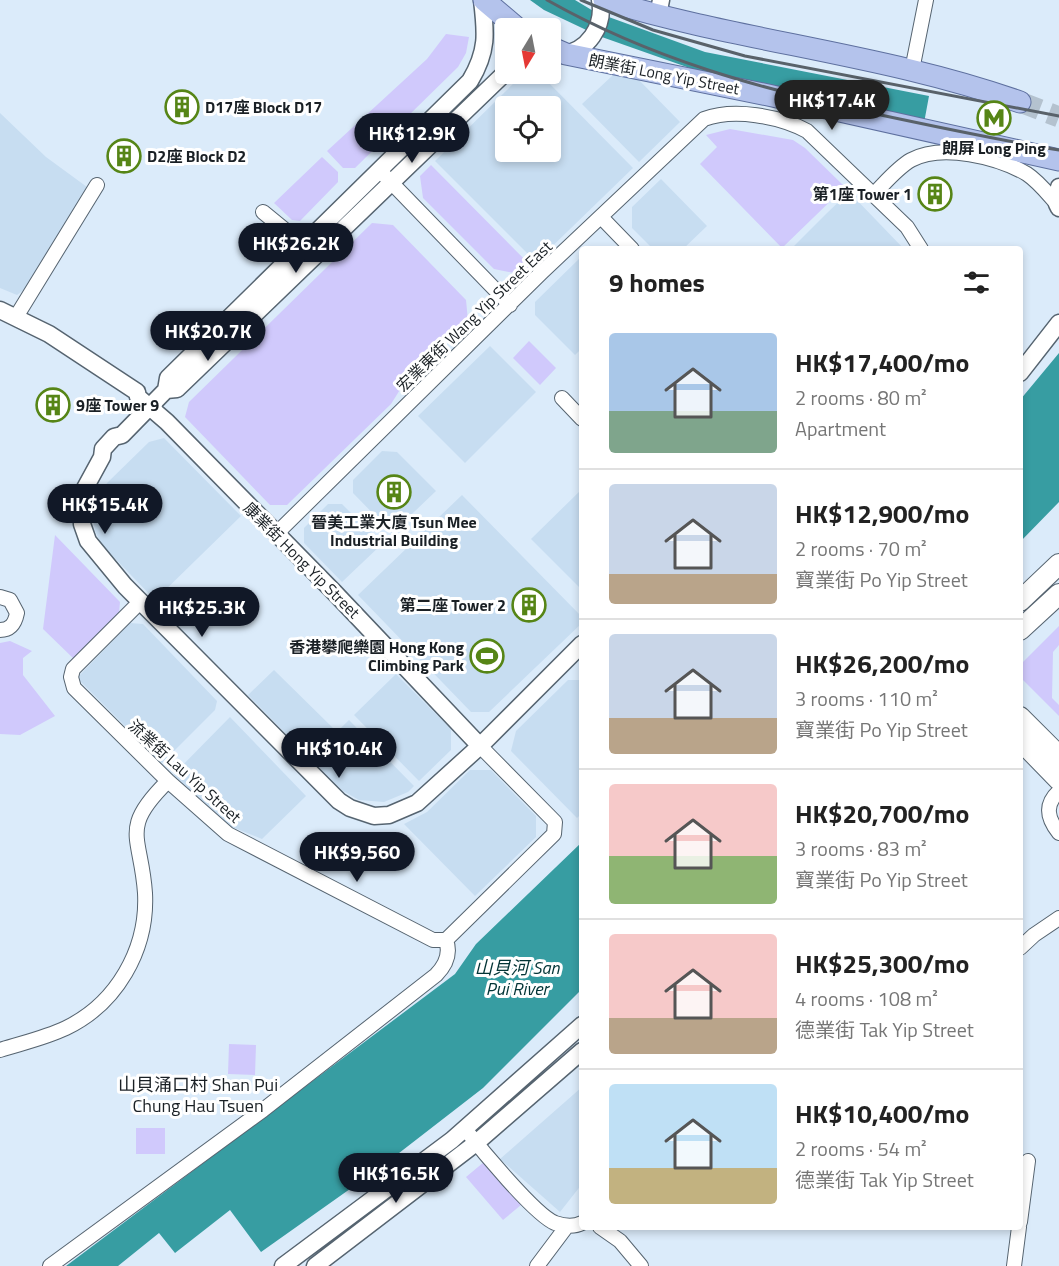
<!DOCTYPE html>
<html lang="en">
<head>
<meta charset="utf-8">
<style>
	:root { --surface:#fff; --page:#f6f6f6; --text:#222; --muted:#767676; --line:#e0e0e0; --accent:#111827 }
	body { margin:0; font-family:"Titillium Web","Noto Sans TC",sans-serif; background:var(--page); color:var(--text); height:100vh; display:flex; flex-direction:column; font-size:22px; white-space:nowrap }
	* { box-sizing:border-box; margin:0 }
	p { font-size:20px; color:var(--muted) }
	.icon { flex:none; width:33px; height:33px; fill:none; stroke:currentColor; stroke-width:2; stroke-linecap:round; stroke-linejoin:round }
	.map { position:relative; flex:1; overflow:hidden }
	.sheet { position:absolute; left:579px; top:246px; width:444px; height:984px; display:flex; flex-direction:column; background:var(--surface); border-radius:6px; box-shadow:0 3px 9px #0003 }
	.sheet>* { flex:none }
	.needle { width:39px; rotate:190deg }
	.buttons { position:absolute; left:495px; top:18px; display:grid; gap:12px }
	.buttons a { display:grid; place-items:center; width:66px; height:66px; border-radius:6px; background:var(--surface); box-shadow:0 3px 9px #0003; font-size:30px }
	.price { position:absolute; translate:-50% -51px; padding:0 14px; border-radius:21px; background:var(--accent); color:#fff; font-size:20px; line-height:39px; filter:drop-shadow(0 2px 3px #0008) }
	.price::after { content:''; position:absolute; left:50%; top:36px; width:18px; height:14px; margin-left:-9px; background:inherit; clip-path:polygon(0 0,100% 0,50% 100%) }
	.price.on { background:#222; color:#fff }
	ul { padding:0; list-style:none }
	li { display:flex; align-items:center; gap:18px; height:150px; padding:0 30px }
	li+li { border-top:2px solid var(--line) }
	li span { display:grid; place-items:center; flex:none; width:168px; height:120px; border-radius:6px; color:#555 }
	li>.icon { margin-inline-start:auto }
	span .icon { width:72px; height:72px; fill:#fffc; stroke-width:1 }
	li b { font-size:26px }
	h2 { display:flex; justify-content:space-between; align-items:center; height:72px; padding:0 30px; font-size:26px }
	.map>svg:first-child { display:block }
</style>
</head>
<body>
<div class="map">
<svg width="1059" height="1266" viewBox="0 0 1059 1266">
	<rect width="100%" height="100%" fill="#dbebfa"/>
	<path fill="#c7ddf1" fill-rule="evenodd" d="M613,75L639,80L680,122L639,162L582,104Z
		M520,77L544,78L633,168L536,262L435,161ZM506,106H550V152H506Z
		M0,113L46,157L87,187L25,289L17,295L0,288Z
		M661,179L707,226L683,249H653L632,228V207Z
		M849,192L904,249H791L827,213Z
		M582,256V348L575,355L535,315V302Z
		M490,346L536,392L465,463L418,416Z
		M164,438L241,516L155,600L102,545L95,531L93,516L96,502L107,483L149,442Z
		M382,451L397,452L436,491L392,533L353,493V480Z
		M582,489V590L531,539Z
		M462,495L582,617V623L489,712H471L358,595Z
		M328,504H342L382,544L342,582L304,543V528Z
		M130,623L143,624L217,701L215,710L162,763L77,678Z
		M274,670L333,728L306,754L248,695Z
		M396,674L451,729V750L419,781L354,715Z
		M568,680H582V813L577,818L511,751L516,731Z
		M230,717L306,796L262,839L232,827L173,775Z
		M349,720L414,786L408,792L384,802L359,800L343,791L310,758Z
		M470,770H491L536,816V837L475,896L404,824L427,812Z
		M582,1087V1184L560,1212L500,1159Z"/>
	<path fill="#d0c9fc" d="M446,34L469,37L466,53L458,67L355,168H343L327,151L427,59Z
		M730,129L793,140L805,148L845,187L782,248L700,164L717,147L706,135Z
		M322,157L338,172V182L300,221L292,220L274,203Z
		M431,165L532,267L524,275L494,269L423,198L420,176Z
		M372,223L393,225L466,300L468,321L403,385L391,404L287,505H270L185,417L189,402Z
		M529,341L556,368L540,385L513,358Z
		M55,535L120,602L119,613L74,659L43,629Z
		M1059,626V645L1053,652L1052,698L1059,705V716L1020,677L1021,664Z
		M10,641L32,651L23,658V675L55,716L20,735L0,734V643Z
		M229,1044L256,1045L255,1075L228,1074Z
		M136,1128H165V1154H136Z
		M484,1162L521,1205L503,1220L466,1177Z"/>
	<path fill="#379da2" d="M530,0H575L595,12L705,52L929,96L924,123L701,72L599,36L544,10Z
		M1059,353V502L1020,542V400Z
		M582,842V989L483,1088L381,1167L261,1252L230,1210L175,1253L159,1233L118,1266H66L455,974L476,944Z"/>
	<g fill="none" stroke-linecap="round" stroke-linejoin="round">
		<path stroke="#b4c2cf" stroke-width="21" stroke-dasharray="21 10" stroke-linecap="butt" d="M1020,102L1059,117"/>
		<defs>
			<path id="minor" d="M912,70L926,0
				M384,175L510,305
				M873,195C885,183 897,168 911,160C942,143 998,157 1027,174C1039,182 1048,194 1057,204
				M263,212L302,244
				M601,217L632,249
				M16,317L97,185
				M562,398L582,419
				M276,534L542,272L704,119C734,108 779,116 807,131L907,227L921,249
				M0,597L10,600L17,613C15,623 11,630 0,630
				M141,601L73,669L71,677L74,688L168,781L228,834L433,940H446L554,834L555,822L480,746
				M1059,791C1044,805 1047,818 1059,833
				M1020,948L1034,935L1059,918
				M0,1050C22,1043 45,1038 66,1028C116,1004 148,950 145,893C141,835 119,829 168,781
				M465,1129C480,1148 535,1215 555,1223C564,1226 574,1227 582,1223
				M1020,1222L1028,1161
				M600,1227L620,1241L641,1266
				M50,1266L263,1110L436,975C446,965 451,954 446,940
				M537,1266L567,1226
				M1014,1266L1019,1227"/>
			<path id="tertiary" d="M482,0C486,33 488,51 470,81L168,378L166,390L122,435L114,437L103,449L102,457L84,490L81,504L82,524L88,541L125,586L339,801L350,808L374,816L389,815L417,803L480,746L582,644
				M658,15L661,0
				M560,55C588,52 605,26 600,0
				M1059,187L1057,204L1059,208
				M0,310L49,334L137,392L138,397L167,422L334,592L480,746
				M1020,373L1059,323
				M166,390L177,389L506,72
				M283,1266L452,1140L582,1025
				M315,1266L476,1143L582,1051"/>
			<path id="secondary" d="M1020,601L1059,564
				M1020,630L1059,594
				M1020,717L1059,756
				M1020,740L1059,780"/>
			<path id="primary" d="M484,0L517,28
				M604,0C741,42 885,54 1020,102
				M550,47L566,54L768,95L1059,160"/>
		</defs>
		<use href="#minor" stroke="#566470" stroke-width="16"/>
		<use href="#tertiary" stroke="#566470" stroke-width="19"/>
		<use href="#secondary" stroke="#566470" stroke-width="22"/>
		<use href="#primary" stroke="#5e709f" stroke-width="23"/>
		<use href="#minor" stroke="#fff" stroke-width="14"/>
		<use href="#tertiary" stroke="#fff" stroke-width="16"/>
		<use href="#secondary" stroke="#fff" stroke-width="20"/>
		<use href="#primary" stroke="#b4c3ec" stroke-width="21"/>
		<path stroke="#59626a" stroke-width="3" d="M547,0C651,59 761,89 876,114C937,127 998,140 1059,150
			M581,0L653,30L745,56L1059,116"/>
	</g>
	<defs>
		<symbol id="building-ring" viewBox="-11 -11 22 22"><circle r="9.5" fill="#fff" stroke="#568516" stroke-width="1.5"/><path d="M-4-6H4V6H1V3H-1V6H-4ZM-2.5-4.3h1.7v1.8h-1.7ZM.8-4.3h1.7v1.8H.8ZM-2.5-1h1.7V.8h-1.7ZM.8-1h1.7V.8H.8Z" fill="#568516"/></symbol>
		<symbol id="metro-ring" viewBox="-11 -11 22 22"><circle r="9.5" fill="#fff" stroke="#568516" stroke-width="1.5"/><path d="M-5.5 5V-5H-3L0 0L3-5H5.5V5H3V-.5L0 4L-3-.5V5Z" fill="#568516"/></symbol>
		<symbol id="stadium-ring" viewBox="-11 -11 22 22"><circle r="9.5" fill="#fff" stroke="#568516" stroke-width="1.5"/><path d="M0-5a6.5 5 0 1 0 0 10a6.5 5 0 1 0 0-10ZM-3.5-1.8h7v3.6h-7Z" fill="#568516"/></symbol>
	</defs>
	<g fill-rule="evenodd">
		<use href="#building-ring" x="163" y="88" width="38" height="38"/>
		<use href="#metro-ring" x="975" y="99" width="38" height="38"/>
		<use href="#building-ring" x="105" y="137" width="38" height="38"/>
		<use href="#building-ring" x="916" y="175" width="38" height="38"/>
		<use href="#building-ring" x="34" y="386" width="38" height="38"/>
		<use href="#building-ring" x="375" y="473" width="38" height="38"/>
		<use href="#building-ring" x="510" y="586" width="38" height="38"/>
		<use href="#stadium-ring" x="468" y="637" width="38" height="38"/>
	</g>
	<g text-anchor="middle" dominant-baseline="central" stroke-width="6" stroke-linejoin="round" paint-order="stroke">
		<g font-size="16" fill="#1a2025" stroke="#fff">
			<text transform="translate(664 74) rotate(11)">朗業街 Long Yip Street</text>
			<text transform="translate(474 316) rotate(-44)">宏業東街 Wang Yip Street East</text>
			<text transform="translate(302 560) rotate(45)">康業街 Hong Yip Street</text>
			<text transform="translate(185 771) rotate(42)">流業街 Lau Yip Street</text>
		</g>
		<g font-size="16" font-weight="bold" fill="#1a2025" stroke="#fff" text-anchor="start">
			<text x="205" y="107">D17座 Block D17</text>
			<text x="994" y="148" text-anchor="middle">朗屏 Long Ping</text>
			<text x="147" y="156">D2座 Block D2</text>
			<text x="912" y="194" text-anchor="end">第1座 Tower 1</text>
			<text x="76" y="405">9座 Tower 9</text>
			<text x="394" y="522" text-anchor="middle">晉美工業大廈 Tsun Mee<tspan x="394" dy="18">Industrial Building</tspan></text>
			<text x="506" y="605" text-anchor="end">第二座 Tower 2</text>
			<text x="464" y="647" text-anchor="end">香港攀爬樂園 Hong Kong<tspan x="464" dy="18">Climbing Park</tspan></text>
		</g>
		<g font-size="18" font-style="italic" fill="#023436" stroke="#fff">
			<text x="517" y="967">山貝河 San<tspan x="517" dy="21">Pui River</tspan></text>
		</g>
		<g font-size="18" fill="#1a2025" stroke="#fff">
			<text x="198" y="1084">山貝涌口村 Shan Pui<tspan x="198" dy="21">Chung Hau Tsuen</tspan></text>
		</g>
	</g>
</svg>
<div class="buttons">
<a><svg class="needle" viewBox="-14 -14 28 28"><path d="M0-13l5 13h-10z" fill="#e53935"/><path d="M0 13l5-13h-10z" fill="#767676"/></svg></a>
<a><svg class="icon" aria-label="locate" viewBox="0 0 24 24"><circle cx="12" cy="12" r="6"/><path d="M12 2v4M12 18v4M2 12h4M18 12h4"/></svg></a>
</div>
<b class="price on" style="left:832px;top:131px">HK$17.4K</b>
<b class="price" style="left:412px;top:164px">HK$12.9K</b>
<b class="price" style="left:296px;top:274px">HK$26.2K</b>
<b class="price" style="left:208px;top:362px">HK$20.7K</b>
<b class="price" style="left:105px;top:535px">HK$15.4K</b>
<b class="price" style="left:202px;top:638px">HK$25.3K</b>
<b class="price" style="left:339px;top:779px">HK$10.4K</b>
<b class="price" style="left:357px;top:883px">HK$9,560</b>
<b class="price" style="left:396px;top:1204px">HK$16.5K</b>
<section class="sheet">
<h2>9 homes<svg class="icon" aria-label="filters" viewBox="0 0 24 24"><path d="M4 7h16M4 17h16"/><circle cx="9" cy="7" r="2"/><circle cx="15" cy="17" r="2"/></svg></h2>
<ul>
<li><span style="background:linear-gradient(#a9c7e8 65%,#7fa58c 0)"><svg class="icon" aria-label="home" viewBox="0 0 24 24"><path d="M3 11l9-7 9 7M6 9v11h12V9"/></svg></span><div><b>HK$17,400/mo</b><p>2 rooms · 80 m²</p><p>Apartment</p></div></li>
<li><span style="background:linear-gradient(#c9d6e8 75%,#b9a48a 0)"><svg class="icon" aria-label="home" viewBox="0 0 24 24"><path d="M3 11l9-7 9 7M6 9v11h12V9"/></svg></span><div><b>HK$12,900/mo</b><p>2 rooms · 70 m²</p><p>寶業街 Po Yip Street</p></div></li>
<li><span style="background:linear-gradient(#c9d6e8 70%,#b9a48a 0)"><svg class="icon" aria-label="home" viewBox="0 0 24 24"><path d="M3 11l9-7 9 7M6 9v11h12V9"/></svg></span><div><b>HK$26,200/mo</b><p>3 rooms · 110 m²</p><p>寶業街 Po Yip Street</p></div></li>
<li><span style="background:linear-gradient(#f6c9c9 60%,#8fb573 0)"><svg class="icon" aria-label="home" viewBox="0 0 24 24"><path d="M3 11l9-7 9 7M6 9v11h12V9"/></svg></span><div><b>HK$20,700/mo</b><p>3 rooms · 83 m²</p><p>寶業街 Po Yip Street</p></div></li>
<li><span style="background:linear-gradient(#f6c9c9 70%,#b9a48a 0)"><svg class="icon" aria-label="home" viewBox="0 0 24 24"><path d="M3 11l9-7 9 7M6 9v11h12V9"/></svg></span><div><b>HK$25,300/mo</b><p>4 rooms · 108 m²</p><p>德業街 Tak Yip Street</p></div></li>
<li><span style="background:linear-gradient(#bfe0f5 70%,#c2b280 0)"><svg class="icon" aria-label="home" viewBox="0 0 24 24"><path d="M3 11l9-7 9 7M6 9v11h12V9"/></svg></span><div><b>HK$10,400/mo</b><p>2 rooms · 54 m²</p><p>德業街 Tak Yip Street</p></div></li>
</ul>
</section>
</div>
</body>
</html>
